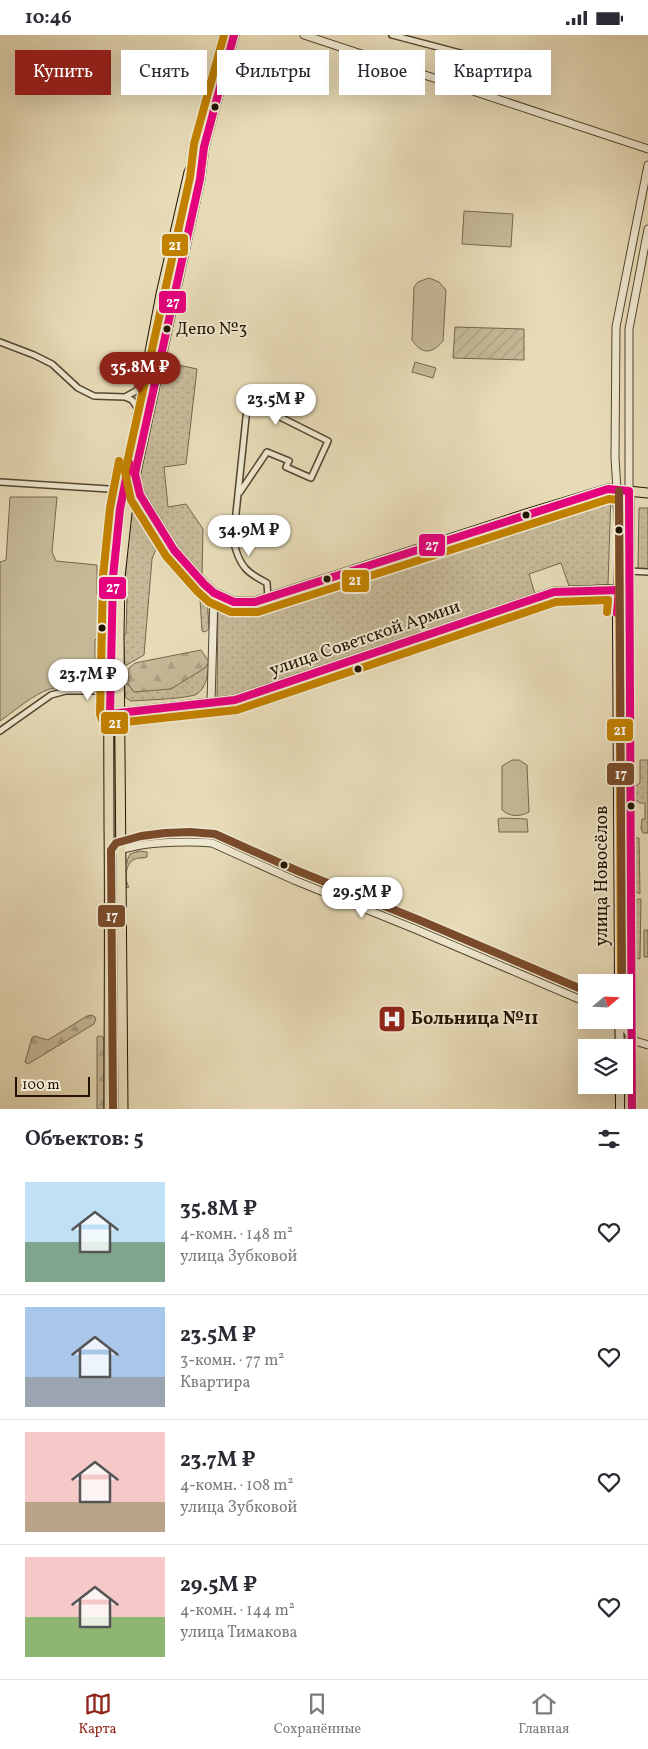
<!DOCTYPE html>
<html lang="ru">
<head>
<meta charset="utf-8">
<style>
	:root { --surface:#fff; --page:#f2f2f3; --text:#2b2b33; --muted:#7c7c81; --line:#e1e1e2; --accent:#8f2418 }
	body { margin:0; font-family:Vollkorn,serif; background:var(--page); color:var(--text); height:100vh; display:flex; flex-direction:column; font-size:19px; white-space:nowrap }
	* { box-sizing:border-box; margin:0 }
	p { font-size:16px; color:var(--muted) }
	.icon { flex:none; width:28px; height:28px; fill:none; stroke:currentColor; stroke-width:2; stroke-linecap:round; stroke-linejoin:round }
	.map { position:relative; height:1074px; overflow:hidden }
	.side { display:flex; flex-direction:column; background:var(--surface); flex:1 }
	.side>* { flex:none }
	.guide { position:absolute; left:15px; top:15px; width:619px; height:45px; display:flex; gap:10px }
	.needle { width:32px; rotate:71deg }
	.controls { position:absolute; left:578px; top:939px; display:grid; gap:10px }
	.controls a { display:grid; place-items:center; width:55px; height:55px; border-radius:0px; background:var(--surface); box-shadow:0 5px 20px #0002; font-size:25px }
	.scale { position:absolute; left:15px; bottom:12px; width:75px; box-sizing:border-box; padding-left:5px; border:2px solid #221302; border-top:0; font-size:14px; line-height:18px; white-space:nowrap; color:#221302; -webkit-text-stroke:4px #efe8d0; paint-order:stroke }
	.price { position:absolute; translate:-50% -42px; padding:0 11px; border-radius:18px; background:#fff; color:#222; font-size:16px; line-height:32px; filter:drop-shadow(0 1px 2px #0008) }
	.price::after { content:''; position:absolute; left:50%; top:30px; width:15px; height:11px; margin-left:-8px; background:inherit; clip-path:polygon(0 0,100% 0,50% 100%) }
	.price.current { background:var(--accent); color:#fff }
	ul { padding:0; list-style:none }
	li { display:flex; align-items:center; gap:15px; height:125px; padding:0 25px }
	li+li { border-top:1px solid var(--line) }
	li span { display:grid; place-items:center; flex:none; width:140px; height:100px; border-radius:0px; color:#555 }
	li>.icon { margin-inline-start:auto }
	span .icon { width:60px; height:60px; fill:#fffc; stroke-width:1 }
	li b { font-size:21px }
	h2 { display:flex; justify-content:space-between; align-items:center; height:60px; padding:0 25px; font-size:21px }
	.tag { padding:0 18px; border-radius:0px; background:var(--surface); box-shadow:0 5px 20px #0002; font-size:18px; line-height:45px }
	.tag.current { background:var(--accent); color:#fff }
	.status { display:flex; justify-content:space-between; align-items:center; height:35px; padding:0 25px; background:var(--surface); direction:ltr }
	.status svg { height:14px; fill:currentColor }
	.tabs { display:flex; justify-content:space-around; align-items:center; height:70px; border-top:1px solid var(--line); background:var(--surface); font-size:14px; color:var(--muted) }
	.tabs a { display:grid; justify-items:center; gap:2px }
	.tabs .current { color:var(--accent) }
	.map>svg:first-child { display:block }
</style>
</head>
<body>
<div class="status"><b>10:46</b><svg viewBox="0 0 49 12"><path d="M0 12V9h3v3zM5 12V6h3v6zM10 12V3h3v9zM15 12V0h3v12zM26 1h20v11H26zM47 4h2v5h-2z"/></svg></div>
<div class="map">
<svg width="648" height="1074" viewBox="0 0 648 1074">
	<defs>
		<pattern id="grass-dots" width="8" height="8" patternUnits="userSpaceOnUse" patternTransform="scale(1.25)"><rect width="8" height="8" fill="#c6b998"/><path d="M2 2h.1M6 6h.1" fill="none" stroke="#aa9e81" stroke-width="1.8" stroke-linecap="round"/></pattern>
		<pattern id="forest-firs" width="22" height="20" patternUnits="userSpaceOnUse" patternTransform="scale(1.25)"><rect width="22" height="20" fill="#c6b998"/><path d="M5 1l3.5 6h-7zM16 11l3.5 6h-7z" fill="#aa9e81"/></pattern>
		<pattern id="garden-furrows" width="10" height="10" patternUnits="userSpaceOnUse" patternTransform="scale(1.25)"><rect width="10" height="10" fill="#c6b998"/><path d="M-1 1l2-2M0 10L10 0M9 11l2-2" fill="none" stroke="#aa9e81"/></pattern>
	</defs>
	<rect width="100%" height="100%" fill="#e7dbb7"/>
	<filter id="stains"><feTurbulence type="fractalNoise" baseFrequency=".004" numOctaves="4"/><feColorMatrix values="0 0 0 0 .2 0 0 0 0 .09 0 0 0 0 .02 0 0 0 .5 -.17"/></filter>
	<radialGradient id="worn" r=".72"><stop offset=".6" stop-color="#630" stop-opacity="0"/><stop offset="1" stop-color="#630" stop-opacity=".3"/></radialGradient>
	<path fill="url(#grass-dots)" stroke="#74664d" d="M192,142L196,143L178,231L174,233L171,229Z
		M153,323H155L156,327L133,437L131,439Z
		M165,327L197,334L186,429L164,432L168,472L186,469L203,494L202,541L178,513L144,459L139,439Z
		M608,457H611L608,550L569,551L561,528L529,539L535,559L232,663H217L218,564L234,571Z
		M137,463L171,518L207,560L209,594L205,597L202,596L200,564L166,523L167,515L159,506L152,524L144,620L125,631L123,602L126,598L127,563L124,556L131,474Z
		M639,473H648V534H638Z
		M621,590H627L629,974H624V948L622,947Z
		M209,627C208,637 207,652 197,659C188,664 143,665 131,666L126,663L124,649H128L134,657L205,633Z
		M115,698L116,700L117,808L113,806V699Z
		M640,725H648V798H643L641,794L642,784H645V768H640L633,763V753L640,748Z
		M636,803H639L640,859L635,856V804Z
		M139,816L147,817V822C142,824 139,822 135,824C125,828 124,845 129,852L126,853L125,830L130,819Z
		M113,830H117L118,978H113Z
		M638,864H641L640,924L635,923V867Z
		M644,895H648V922H644Z
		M115,983L118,984L121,1074H111L112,984Z"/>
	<path fill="url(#forest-firs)" stroke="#74664d" d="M201,615L209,627L205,633L171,654L134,657L128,649L129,633L135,628Z
		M92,980L96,983L94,989L28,1029L25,1027L32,1003L34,1001L48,1005L87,981Z
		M99,1001L103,1002L104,1007V1074H97V1002Z"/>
	<path fill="#c6b998" stroke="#74664d" d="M464,176L513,179L511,212L462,209Z
		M429,243L439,247L446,255L443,306C432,319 422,320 412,305L414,252L418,247Z
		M415,327L436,333L433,343L412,337Z
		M10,462H57L52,517L56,526L97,530V559L101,565L100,600L95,605V637L86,651C74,651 61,651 50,654C32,660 16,675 0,686V527L6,525Z
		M512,725H519L527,730L529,777C520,782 510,782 502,775V731Z
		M503,783L527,784L528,797H499L498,784Z"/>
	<path fill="url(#garden-furrows)" stroke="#74664d" d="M455,292L524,294V325L453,323Z"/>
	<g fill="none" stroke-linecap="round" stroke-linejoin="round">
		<defs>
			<path id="minor" d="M392,0L468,20L458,51
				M0,307L34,320L52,329L78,353L94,361L125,362L136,356L143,347
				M125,362L132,365L138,374
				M0,447L124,455
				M233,507L249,354L283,370L278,381L328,406L311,443L286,432L289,426L267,417L240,457
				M235,512C241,533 248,538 267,548L268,563
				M629,536L648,537
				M0,696L51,660L66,656H109"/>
			<path id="tertiary" d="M304,0L648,114
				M617,455L615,423L616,292L648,130
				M629,456V294L648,194
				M211,668L214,558
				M109,816C119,816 127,813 136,811C156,807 192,806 212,808L294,845L415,894L586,967
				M621,985L632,1005L648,1010"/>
			<path id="secondary" d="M629,554L632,1074
				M619,948L617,583L619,555
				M619,985L620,1012
				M620,1050V1074"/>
			<path id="primary" d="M136,444L140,460L174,515L204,549L214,558L234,567H255L526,479L608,454L648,458
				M617,455L620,496L619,555
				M113,679L235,665L554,557L629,554V456
				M109,1074C109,980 110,885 109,791C109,686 106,579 120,474L161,259L189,137L201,117
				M123,1074L119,600L120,542L127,478L200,144L204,112L234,0"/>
		</defs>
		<use href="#minor" stroke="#53452f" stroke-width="8"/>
		<use href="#tertiary" stroke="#53452f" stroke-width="9"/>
		<use href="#secondary" stroke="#221302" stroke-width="10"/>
		<use href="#primary" stroke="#221302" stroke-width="11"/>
		<use href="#minor" stroke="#efe8d0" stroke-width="5"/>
		<use href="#tertiary" stroke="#efe8d0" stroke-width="7"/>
		<use href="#secondary" stroke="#efe8d0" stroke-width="8"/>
		<use href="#primary" stroke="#e7dbb7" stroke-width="9"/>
		<defs>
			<path id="bus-1" d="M234,0L204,112L200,144L136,434L135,439L140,460L174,515L204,549L214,558L234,567H255L608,454L629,456L632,1074
				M129,428L120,474L113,542L110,679L235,665L554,557L619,555L617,578"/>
			<path id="bus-2" d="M224,0L194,109L190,142L125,437L131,465L166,521L197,556L209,567L231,577H258L609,464L619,465L621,948
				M119,426L110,473L103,541L100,679L102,685L107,689L237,675L556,567L608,565L607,577"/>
			<path id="bus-3" d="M619,456L622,948
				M113,1074L111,815L116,808L141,801L165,798L190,797L215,799L298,836L419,885L586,956"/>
		</defs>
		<use href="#bus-1" stroke="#efe8d0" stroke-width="11"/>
		<use href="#bus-2" stroke="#efe8d0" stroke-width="11"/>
		<use href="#bus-3" stroke="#efe8d0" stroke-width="11"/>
		<use href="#bus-1" stroke="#e5007d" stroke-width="8"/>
		<use href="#bus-2" stroke="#c28100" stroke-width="8"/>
		<use href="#bus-3" stroke="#7a4b2a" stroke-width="8"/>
	</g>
	<defs>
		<symbol id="hospital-square" viewBox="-11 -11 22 22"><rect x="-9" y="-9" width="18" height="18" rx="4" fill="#8f2418" stroke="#efe8d0"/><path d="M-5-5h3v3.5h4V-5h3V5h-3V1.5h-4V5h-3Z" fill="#fff"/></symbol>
	</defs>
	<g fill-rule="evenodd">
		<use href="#hospital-square" x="376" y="968" width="32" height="32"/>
	</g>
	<g fill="#221302" stroke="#efe8d0" stroke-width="2">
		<circle cx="215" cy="72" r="4.5"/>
		<circle cx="167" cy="294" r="4.5"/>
		<circle cx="526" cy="480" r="4.5"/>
		<circle cx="619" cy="495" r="4.5"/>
		<circle cx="327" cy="544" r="4.5"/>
		<circle cx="102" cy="593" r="4.5"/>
		<circle cx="358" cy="634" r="4.5"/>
		<circle cx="631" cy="771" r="4.5"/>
		<circle cx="284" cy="830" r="4.5"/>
	</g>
	<g text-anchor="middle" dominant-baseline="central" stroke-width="4" stroke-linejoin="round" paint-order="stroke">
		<g font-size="17" fill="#221302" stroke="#efe8d0" text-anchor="start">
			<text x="176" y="294">Депо №3</text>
		</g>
		<g font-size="18" fill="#221302" stroke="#efe8d0">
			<text transform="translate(365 604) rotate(-19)">улица Советской Армии</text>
			<text transform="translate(602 841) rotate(-90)">улица Новосёлов</text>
		</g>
		<g font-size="18" font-weight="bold" fill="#221302" stroke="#efe8d0" text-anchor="start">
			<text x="411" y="984">Больница №11</text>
		</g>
	</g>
	<g stroke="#efe8d0" stroke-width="2">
		<rect x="161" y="198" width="28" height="24" rx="5" fill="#c28100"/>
		<rect x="158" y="255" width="29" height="24" rx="5" fill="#e5007d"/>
		<rect x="418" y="498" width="28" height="24" rx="5" fill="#e5007d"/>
		<rect x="341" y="534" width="29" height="24" rx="5" fill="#c28100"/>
		<rect x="98" y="541" width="29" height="24" rx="5" fill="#e5007d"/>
		<rect x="100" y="676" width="29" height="24" rx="5" fill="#c28100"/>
		<rect x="606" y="683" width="28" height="24" rx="5" fill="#c28100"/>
		<rect x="606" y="727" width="29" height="24" rx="5" fill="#7a4b2a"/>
		<rect x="97" y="869" width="29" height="24" rx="5" fill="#7a4b2a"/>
	</g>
	<g font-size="14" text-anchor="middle" font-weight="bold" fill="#fff">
		<text x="175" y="215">21</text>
		<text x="173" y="272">27</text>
		<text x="432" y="515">27</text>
		<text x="355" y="550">21</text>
		<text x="113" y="557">27</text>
		<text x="115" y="693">21</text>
		<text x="620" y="700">21</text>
		<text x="621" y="744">17</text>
		<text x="112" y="886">17</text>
	</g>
	<rect width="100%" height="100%" filter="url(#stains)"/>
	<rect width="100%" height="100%" fill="url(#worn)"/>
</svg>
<div class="controls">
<a><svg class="needle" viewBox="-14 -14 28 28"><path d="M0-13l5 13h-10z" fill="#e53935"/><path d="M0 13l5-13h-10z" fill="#7c7c81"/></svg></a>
<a><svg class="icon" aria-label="layers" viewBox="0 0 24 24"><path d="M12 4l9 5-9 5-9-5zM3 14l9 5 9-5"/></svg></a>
</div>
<div class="scale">100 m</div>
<b class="price current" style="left:140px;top:359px">35.8M ₽</b>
<b class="price" style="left:276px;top:391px">23.5M ₽</b>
<b class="price" style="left:249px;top:522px">34.9M ₽</b>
<b class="price" style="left:88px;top:666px">23.7M ₽</b>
<b class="price" style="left:362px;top:884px">29.5M ₽</b>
<div class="guide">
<a class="tag current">Купить</a>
<a class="tag">Снять</a>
<a class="tag">Фильтры</a>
<a class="tag">Новое</a>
<a class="tag">Квартира</a>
</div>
</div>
<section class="side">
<h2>Объектов: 5<svg class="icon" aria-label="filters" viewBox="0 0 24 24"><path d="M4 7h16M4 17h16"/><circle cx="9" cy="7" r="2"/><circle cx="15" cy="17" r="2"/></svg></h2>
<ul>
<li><span style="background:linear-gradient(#bfe0f5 60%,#7fa58c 0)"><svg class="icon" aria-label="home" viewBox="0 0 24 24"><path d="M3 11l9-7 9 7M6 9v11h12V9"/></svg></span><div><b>35.8M ₽</b><p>4-комн. · 148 m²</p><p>улица Зубковой</p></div><svg class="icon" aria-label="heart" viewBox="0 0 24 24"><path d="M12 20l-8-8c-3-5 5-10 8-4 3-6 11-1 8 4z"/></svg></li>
<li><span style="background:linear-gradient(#a9c7e8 70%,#9aa5b1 0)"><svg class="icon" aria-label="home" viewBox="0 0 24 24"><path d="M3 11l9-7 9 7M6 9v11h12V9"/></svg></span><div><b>23.5M ₽</b><p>3-комн. · 77 m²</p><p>Квартира</p></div><svg class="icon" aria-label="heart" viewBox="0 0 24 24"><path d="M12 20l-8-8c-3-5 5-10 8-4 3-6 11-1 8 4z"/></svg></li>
<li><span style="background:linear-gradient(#f6c9c9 70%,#b9a48a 0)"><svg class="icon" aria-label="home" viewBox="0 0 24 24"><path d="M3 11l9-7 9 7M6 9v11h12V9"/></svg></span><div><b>23.7M ₽</b><p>4-комн. · 108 m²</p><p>улица Зубковой</p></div><svg class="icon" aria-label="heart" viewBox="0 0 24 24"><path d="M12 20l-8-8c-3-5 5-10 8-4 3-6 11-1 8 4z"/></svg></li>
<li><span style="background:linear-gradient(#f6c9c9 60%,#8fb573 0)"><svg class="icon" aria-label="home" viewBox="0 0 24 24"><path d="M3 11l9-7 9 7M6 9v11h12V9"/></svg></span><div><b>29.5M ₽</b><p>4-комн. · 144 m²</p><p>улица Тимакова</p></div><svg class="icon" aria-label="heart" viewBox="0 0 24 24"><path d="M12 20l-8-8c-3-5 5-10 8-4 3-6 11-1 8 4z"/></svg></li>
</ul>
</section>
<nav class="tabs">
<a class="current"><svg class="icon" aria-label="map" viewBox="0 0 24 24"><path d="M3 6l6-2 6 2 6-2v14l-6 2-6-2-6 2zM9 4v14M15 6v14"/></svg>Карта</a>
<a><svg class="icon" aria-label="saved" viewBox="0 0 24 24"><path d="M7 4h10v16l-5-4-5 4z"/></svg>Сохранённые</a>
<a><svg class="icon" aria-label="home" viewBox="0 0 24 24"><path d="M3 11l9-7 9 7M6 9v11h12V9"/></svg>Главная</a>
</nav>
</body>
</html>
